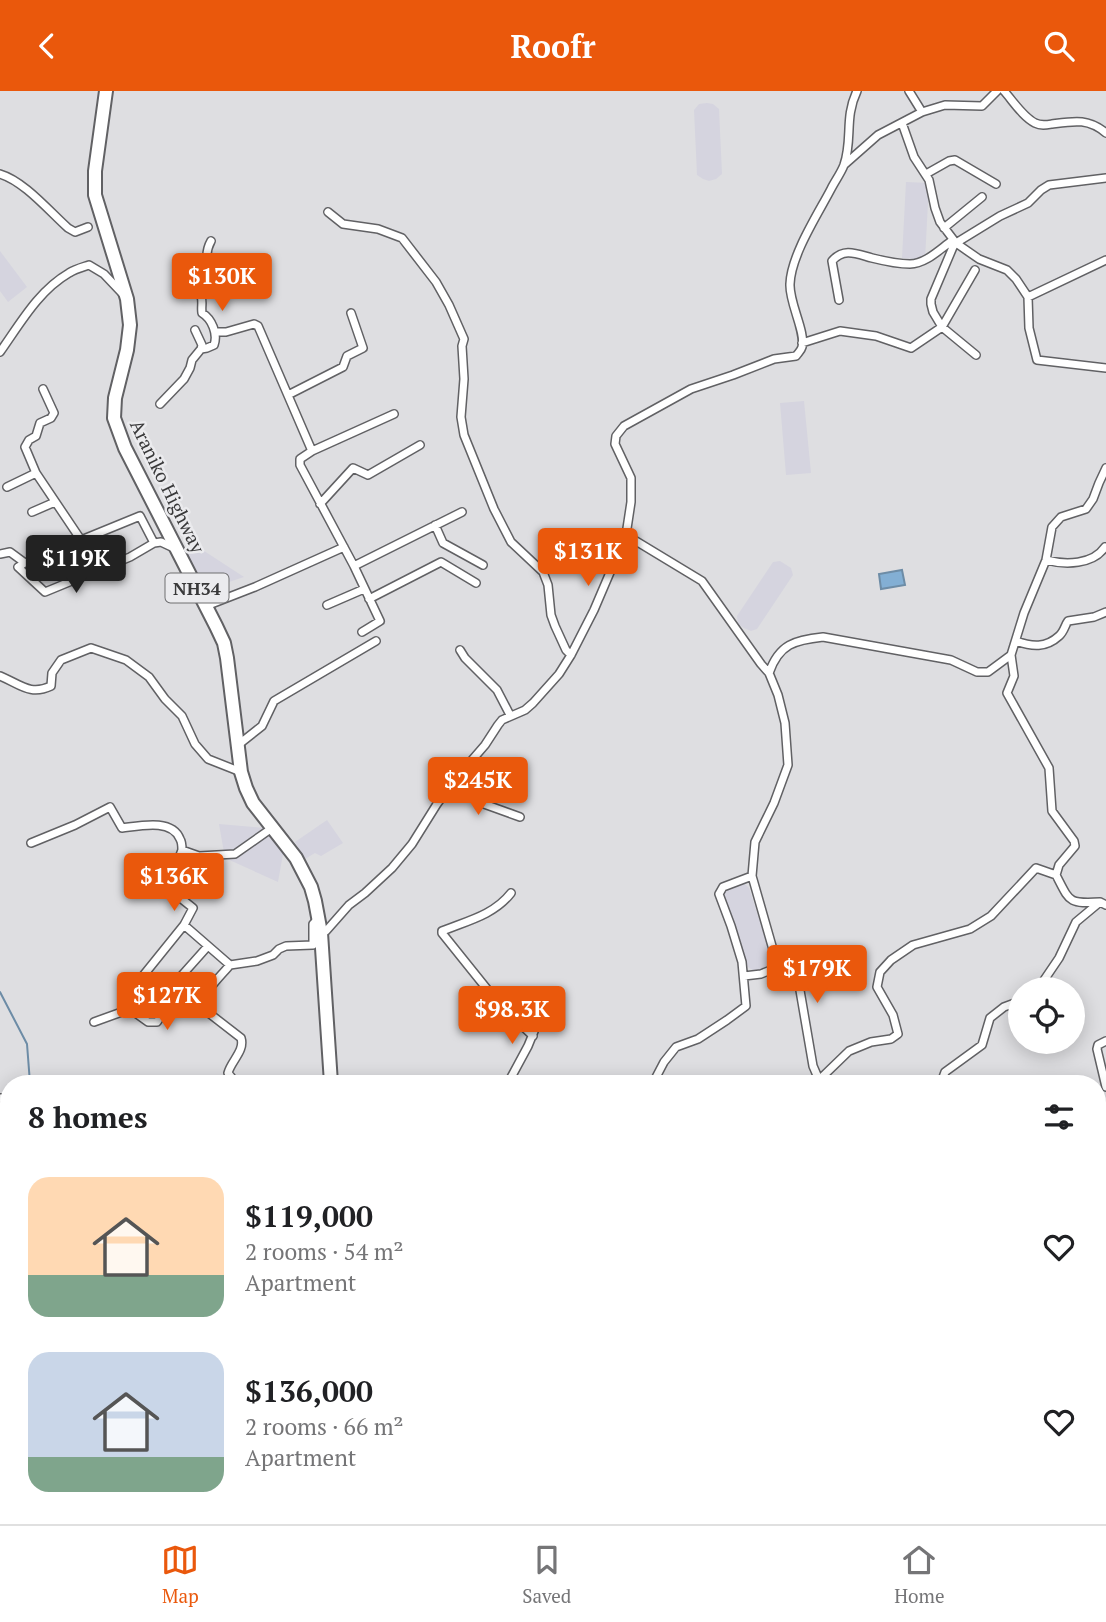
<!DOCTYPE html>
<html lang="en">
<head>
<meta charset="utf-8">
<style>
	:root { --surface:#fff; --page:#f2f2f2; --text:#202124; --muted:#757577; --line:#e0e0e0; --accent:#ea580c }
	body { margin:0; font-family:"PT Serif",serif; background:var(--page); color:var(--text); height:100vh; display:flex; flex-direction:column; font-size:26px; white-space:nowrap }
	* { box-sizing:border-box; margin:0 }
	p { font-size:23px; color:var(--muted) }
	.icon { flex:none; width:38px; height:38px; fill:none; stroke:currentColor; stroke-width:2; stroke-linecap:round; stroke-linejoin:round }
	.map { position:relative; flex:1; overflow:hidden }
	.side { position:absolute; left:0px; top:984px; width:1106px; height:450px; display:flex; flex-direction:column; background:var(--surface); border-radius:28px 28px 0 0; box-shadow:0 4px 18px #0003 }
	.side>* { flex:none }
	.controls { position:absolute; left:1008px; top:886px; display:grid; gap:14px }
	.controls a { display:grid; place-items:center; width:77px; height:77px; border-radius:50%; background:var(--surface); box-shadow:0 4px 18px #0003; font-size:35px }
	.price { position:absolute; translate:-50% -60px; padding:0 16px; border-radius:7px; background:var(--accent); color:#fff; font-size:23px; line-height:46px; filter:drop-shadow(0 2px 4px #0008) }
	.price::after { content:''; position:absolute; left:50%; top:42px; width:21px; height:16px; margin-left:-10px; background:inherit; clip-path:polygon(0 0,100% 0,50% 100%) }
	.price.on { background:#222; color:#fff }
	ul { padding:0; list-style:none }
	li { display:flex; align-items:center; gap:21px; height:175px; padding:0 28px }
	li span { display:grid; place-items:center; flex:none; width:196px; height:140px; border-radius:21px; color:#555 }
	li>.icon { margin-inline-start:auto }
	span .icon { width:84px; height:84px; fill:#fffc; stroke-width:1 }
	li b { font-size:30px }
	h2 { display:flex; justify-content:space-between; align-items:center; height:84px; padding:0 28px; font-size:30px }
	header { display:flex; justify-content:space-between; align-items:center; height:91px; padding:0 28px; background:var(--accent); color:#fff; font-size:32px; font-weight:800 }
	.dock { display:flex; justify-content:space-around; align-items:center; height:98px; border-top:2px solid var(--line); background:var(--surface); font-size:19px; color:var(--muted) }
	.dock a { display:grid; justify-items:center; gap:4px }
	.dock .on { color:var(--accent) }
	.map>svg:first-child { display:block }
</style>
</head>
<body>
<header><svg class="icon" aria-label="back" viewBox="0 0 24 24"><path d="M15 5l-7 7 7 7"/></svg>Roofr<svg class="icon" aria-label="search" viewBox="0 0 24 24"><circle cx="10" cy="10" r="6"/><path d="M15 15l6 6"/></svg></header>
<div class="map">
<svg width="1106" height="1433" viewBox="0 0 1106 1433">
	<rect width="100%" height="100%" fill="#dedee1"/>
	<path fill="#d5d4df" d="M707,12L713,13L719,18L722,83L716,88L709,90L703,88L697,84L694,19L699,13Z
		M906,91L929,92L925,169L902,167Z
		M0,160L27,196L8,211L0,200Z
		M804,310L811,382L786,384L780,312Z
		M198,456L244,486L202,500L183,460Z
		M780,470L791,477L793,484L757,538L751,540L744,537L738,533L737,525L773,471Z
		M327,729L343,752L321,765L315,762L305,768L295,751Z
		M219,733L264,737L283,763L278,791L225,767Z
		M743,791L749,797L773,870L770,876L762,880H754L748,876L724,802L729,796Z
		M979,1425V1424L1025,1425L1009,1433H980Z"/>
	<path fill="#83afd4" stroke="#6d8ca6" stroke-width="2" d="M902,479L905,494L881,498L879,483Z"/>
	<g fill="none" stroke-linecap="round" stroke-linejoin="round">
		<path stroke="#6d8ca6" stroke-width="2" d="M0,901L27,953L30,992
			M1097,1337L1106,1338
			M282,1431L294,1424"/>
		<path stroke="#83afd4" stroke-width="12" d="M281,1433L282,1431"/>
		<defs>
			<path id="street" d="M909,0L922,21
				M1004,0C1013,10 1023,26 1035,32C1041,35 1046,34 1052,33C1074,30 1088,27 1106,42
				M902,32L914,66L929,89L935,117L940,131L956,152L953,156L931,208V213L933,221L942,236L976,264
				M844,74L878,44L922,21L945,14L982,15L997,0
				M0,83C24,90 49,120 68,137L75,141L88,136
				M926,83L949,70L955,69L996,93
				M1106,87L1049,94L1041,99L1028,112L1000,125L956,152L979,168L1007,179L1016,188L1028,206L1029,237L1037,269L1106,277
				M328,121L343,133L378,138L402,147L436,191L449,214L464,248L462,255L464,288L461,326L464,344L494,418L511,451L543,481L548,494L551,524L555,535L566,559L571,564
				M944,137L982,106
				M1028,206L1106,169
				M839,209L832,170C844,156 857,163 872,167C884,170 899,173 910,173C926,173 941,157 953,149
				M215,241H226L254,233L258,235L312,360L394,323
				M802,252L840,240L876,245L911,257L942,236L975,179
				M201,258L207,257L214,254C218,243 212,228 202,222C201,216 203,211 201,205C222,193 198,173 211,150
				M0,261C20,233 38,200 69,182C75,178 83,176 89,174L104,183L122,202
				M43,298L54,322L51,327L40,332L36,345L29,349L25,356L36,382L81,449
				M288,304L343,276L347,265L363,257L351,222
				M160,313L184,288L190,277L192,269L201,258L202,254L195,239
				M312,360L300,368V374L354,475L380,530L362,541
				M7,396L36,382
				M320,413L353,377L368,384L420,354
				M32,421L55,411
				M435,434L443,452L483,474
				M626,444L702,490L761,573L769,582L778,604L785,632L788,674L774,712L755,751L752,785L778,876L761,883L744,885
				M0,463L10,461L25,472L18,476L45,501L130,466L154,452
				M1046,469C1065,474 1093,474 1105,456
				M25,472L140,425L154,452L161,451L176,458
				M354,475L462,421
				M369,508L441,471L476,492
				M327,514L364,498
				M206,515L255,496L344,456
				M1016,550C1032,556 1046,557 1059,545C1064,541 1065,534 1068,530L1094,526L1106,521
				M460,559L465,567L497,599L510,624
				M769,582C779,553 795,549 823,546L951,569L977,581H988L1011,564
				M0,585C20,593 30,605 51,595L52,582L61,569L91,557L126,569L149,586L165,608L182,625L195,653L208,668L241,681
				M238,654L262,635L274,610L376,550
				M453,691L484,713L520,726
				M31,752L75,734L110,716L122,737C139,735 172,727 180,748C182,751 182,755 182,759L199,765L235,763L272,737
				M1056,784L1059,774L1075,755L1074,750L1052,720L1049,677L1007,602L1014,585L1011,564L1024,522L1046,469L1052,436L1061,426L1086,418L1093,408L1099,392L1106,377
				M511,802C494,824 467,830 442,840V842L499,913L533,945
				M184,834L230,874L257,870L273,864L279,858L286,855L313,854V833L316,830H319
				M321,842L326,840L349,814L365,802L392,777L412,753L437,713L453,691L485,654L498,634L502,629L525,619L533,612L559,583L571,564L594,519L626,444L631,411V387L615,353L616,345L624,335L691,298L733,284L774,268L796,265C798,262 801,260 802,256C806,241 789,212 790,193C791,164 818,123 831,98C835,90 841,82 844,74C853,48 844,27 857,0
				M777,867L797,882L813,975L819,989
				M230,874C219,887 205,899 201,916L241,947C245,960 231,970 228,982L236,992
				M1038,898L1059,867L1076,831L1100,811L1106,814
				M158,911L208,855
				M94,931L130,918L148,931H157L165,919L138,891L184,834L193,817L173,801V783L182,759
				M1106,950L1098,954L1097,958L1106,996
				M508,992L528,955L539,928
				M653,992L664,971L676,956L698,948L727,929L746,915L742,871L731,835L719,803L723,796L752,785
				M819,992V989L849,960L871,951L891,948L898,943L893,924L877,896L880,881L891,869L913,854L970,838L991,825L1036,777L1056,784C1070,811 1068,813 1100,811
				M941,992L945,981L982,954L990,927L1004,916L1020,910
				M0,1007H9
				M1097,1147L1106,1146
				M1097,1195L1106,1192
				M1097,1368H1106
				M1097,1409L1106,1413
				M316,1424L318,1433
				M1071,1424L1075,1433
				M699,1425L707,1433
				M612,1433L624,1428L628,1424
				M827,1433L833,1424
				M919,1433L930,1424"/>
			<path id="highway" d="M106,0L95,80V104L127,208L130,234L127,259L115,307L114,327L125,357L216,535L224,552L227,567L241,681L246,697L253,712L296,767L311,796L315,810L321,842L331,992
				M364,1424V1433"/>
		</defs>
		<use href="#street" stroke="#616164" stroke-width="10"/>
		<use href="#highway" stroke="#616164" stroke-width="16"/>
		<use href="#street" stroke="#fff" stroke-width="7"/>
		<use href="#highway" stroke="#fff" stroke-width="12"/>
	</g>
	<g text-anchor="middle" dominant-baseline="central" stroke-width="5" stroke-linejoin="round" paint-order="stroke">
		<rect fill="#ebebee" stroke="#6e6e70" stroke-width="2" x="165.5" y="482.5" width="63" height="29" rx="5"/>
		<g font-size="18" font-weight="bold" fill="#39393a">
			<text x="197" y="497">NH34</text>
		</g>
		<g font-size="19" fill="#39393a" stroke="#ebebee">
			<text transform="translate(168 395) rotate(64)">Araniko Highway</text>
		</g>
	</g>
</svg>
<div class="controls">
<a><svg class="icon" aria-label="locate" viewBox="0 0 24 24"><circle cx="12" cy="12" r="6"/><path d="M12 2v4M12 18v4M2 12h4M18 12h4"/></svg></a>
</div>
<b class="price" style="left:222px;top:222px">$130K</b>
<b class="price" style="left:588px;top:497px">$131K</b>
<b class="price on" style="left:76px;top:504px">$119K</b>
<b class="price" style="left:478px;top:726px">$245K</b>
<b class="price" style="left:174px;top:822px">$136K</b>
<b class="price" style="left:817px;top:914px">$179K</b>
<b class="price" style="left:167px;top:941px">$127K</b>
<b class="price" style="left:512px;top:955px">$98.3K</b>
<section class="side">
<h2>8 homes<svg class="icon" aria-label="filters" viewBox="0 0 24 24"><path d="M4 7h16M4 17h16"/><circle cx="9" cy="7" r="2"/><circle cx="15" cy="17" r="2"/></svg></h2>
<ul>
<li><span style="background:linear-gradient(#ffd9b3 70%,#7fa58c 0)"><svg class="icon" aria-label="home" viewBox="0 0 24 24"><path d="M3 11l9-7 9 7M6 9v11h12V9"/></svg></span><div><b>$119,000</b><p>2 rooms · 54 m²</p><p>Apartment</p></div><svg class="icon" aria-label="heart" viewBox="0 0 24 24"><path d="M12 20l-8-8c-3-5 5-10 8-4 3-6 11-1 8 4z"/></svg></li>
<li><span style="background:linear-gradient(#c9d6e8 75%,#7fa58c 0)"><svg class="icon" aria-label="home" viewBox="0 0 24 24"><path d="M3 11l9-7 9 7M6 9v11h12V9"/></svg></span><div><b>$136,000</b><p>2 rooms · 66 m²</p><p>Apartment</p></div><svg class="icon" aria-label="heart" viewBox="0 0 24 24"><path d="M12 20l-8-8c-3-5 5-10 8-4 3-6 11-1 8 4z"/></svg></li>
</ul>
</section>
</div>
<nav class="dock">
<a class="on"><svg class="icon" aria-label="map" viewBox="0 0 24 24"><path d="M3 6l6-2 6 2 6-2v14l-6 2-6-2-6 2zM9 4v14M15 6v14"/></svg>Map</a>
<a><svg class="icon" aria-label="saved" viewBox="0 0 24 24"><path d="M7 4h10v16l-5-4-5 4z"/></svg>Saved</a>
<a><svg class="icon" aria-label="home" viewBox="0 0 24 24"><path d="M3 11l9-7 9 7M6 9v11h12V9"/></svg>Home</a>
</nav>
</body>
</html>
